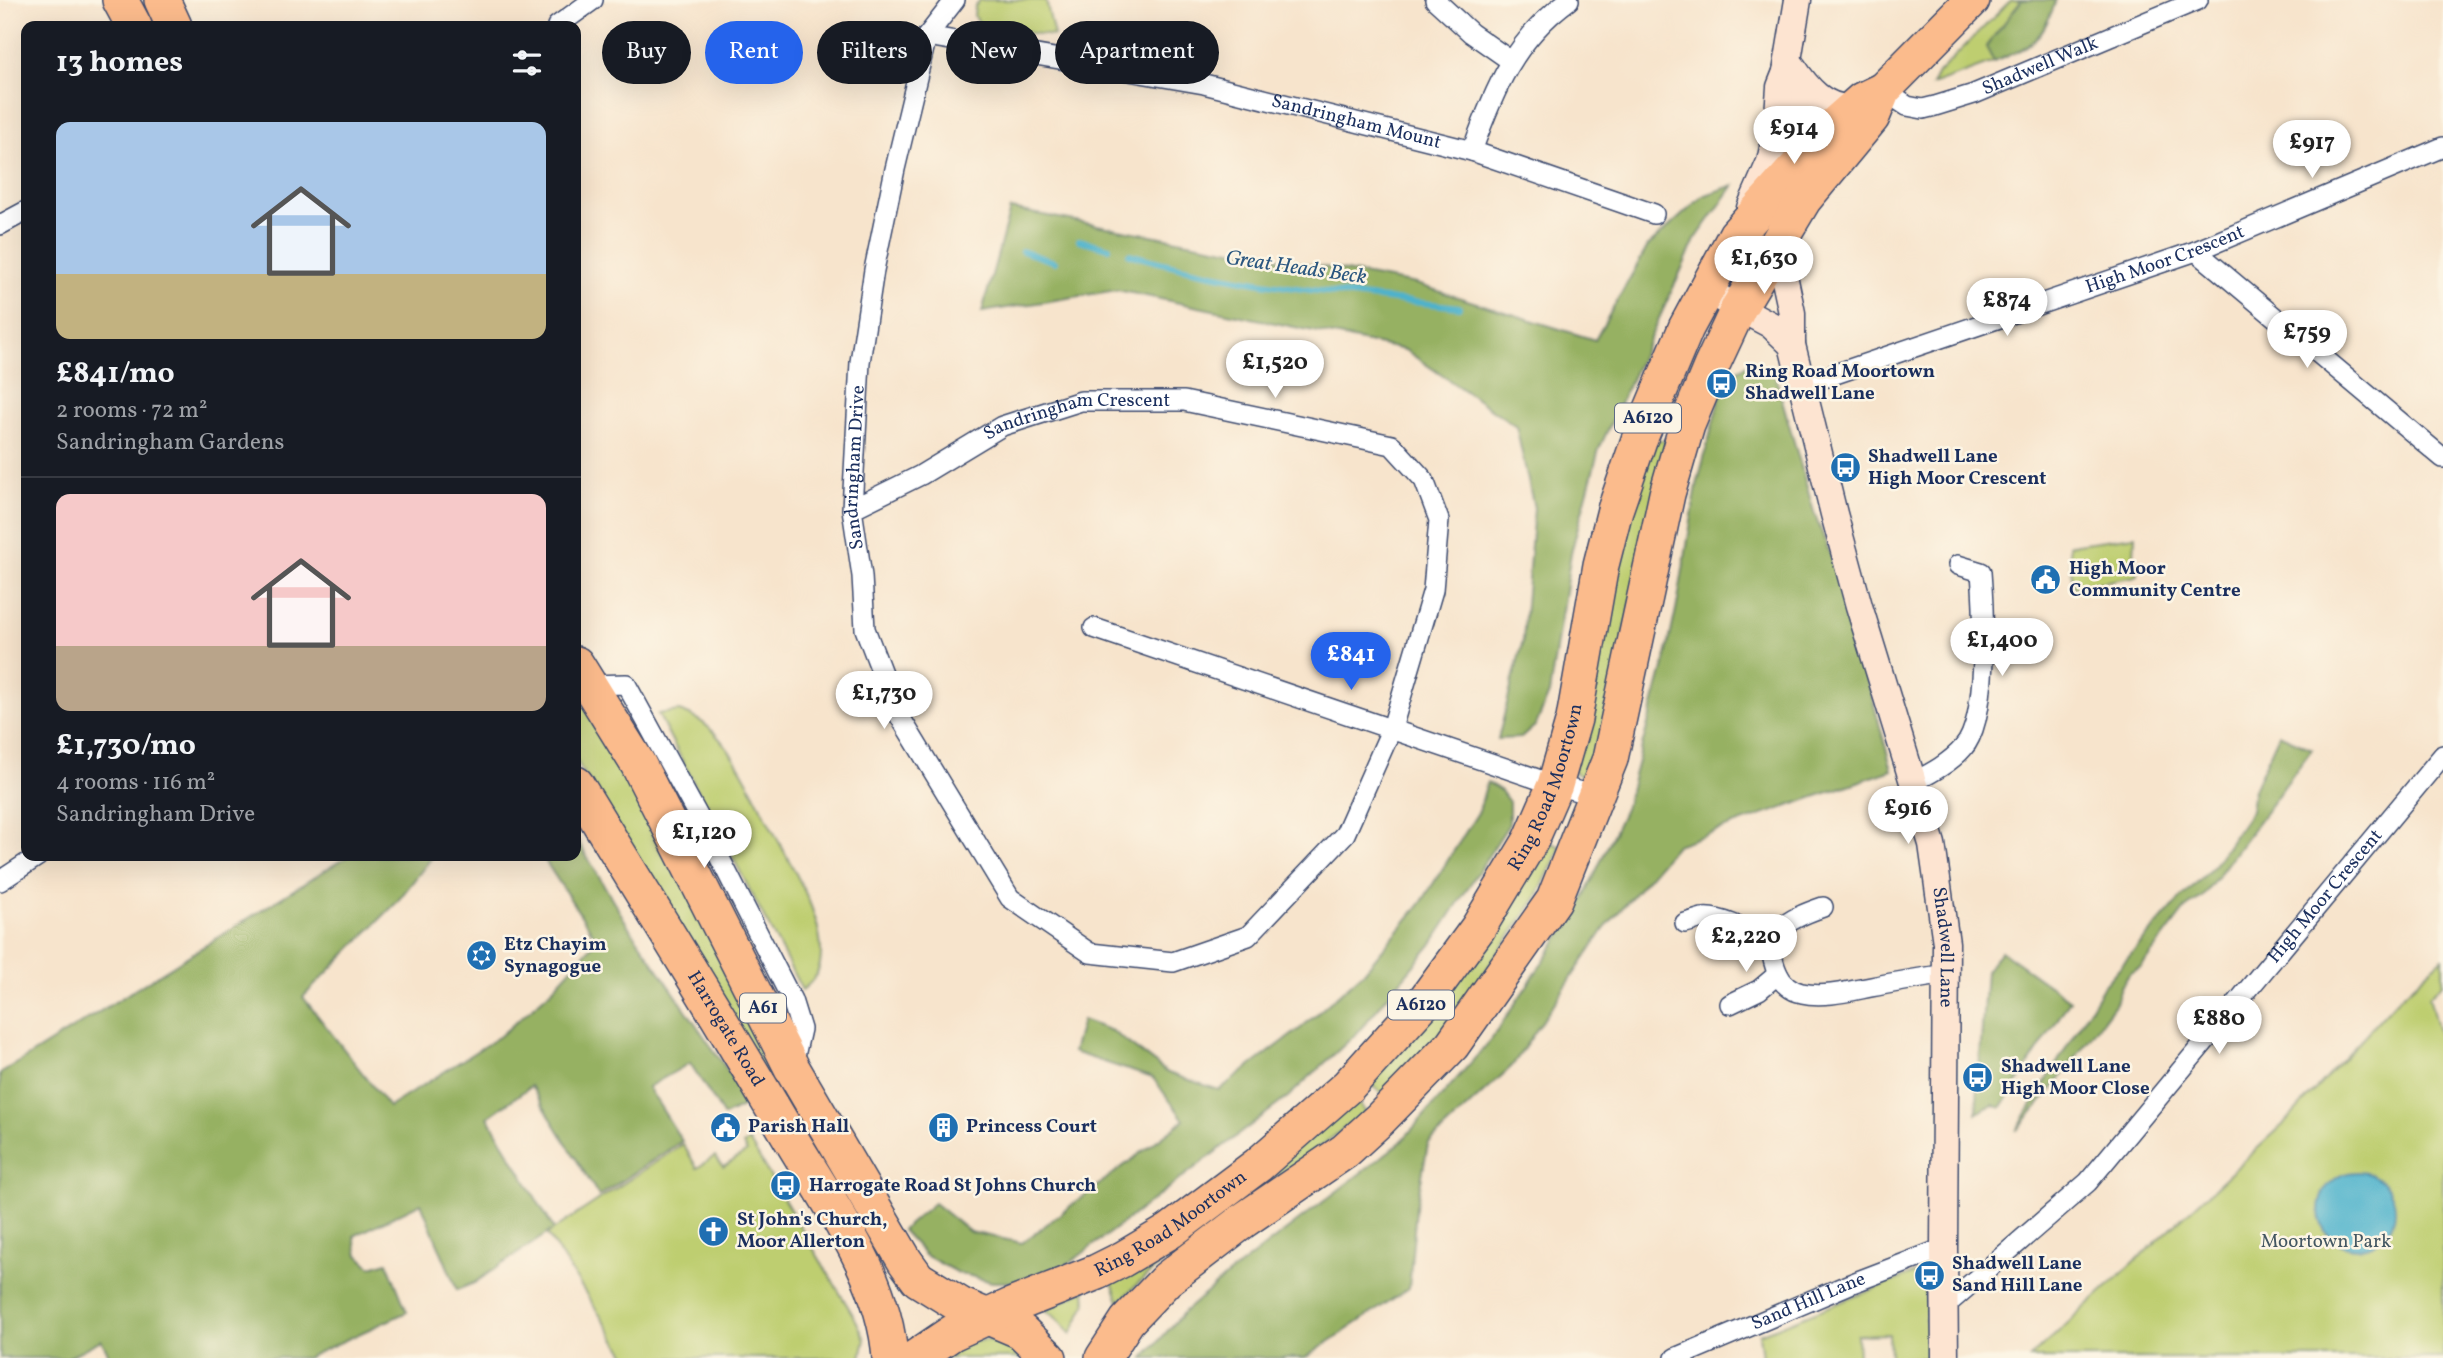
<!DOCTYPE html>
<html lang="en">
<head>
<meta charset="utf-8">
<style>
	:root { --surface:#171b24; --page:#242831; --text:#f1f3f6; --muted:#9ea1a6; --line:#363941; --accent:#2563eb }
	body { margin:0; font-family:Vollkorn,serif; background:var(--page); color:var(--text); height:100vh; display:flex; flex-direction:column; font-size:26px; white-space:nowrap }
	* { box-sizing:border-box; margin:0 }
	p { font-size:23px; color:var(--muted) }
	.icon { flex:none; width:38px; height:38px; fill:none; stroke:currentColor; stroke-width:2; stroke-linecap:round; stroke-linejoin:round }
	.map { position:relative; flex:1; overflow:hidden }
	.panel { position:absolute; left:21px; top:21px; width:560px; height:840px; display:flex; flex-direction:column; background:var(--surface); border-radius:14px; box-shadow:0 7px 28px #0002 }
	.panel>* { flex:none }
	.top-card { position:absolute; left:602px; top:21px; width:665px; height:63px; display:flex; gap:14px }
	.price { position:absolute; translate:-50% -60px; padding:0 16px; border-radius:24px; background:#fff; color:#222; font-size:23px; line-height:46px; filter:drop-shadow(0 2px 4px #0008) }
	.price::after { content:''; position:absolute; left:50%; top:42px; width:21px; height:16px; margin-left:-10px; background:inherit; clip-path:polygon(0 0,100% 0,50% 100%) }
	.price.active { background:var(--accent); color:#fff }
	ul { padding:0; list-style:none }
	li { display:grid; align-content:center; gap:14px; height:371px; padding:0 35px }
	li+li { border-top:2px solid var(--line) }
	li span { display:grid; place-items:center; height:217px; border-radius:14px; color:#555 }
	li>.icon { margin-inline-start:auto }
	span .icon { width:126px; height:126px; fill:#fffc; stroke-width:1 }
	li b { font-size:30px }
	h2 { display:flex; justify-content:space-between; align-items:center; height:84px; padding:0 35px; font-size:30px }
	.pill { padding:0 24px; border-radius:32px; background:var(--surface); box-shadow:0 7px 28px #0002; font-size:24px; line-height:63px }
	.pill.active { background:var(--accent); color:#fff }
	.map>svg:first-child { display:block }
</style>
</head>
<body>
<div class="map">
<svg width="2443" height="1358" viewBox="0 0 2443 1358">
	<rect width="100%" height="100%" fill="#fcf5e5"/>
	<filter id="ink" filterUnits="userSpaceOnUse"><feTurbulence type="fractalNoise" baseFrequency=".0143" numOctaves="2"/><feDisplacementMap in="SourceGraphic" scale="14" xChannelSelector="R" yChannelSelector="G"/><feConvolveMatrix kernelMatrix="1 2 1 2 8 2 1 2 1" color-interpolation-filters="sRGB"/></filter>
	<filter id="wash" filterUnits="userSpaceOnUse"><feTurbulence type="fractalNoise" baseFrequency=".00686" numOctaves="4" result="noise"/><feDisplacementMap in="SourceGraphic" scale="28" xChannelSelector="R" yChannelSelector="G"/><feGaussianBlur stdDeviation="1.57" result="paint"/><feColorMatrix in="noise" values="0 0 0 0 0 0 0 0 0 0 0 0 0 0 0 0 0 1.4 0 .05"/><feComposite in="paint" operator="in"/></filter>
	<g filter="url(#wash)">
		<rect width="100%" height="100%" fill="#f7e4cc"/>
		<path fill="#bece70" stroke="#6c7e67" stroke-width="2" d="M980,0H1046L1054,36L983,27L974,16L975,6Z
			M2011,0H2022L1986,46L1994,62L1932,85L1938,73Z
			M1657,439L1668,442L1593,770L1581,776L1574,772L1616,540Z
			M2135,536L2134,555L2137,576L2073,587L2069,545Z
			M576,684L591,705L780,1068L765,1078L576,760Z
			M679,711C696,716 707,724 718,737C741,763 754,795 770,825C789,862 822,912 821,954C821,971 814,981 802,990L658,714Z
			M1540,838L1561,847L1535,900L1442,1033L1384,1096L1370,1083Z
			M2443,958V983L2429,996L2443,1050V1358H2030L2285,1123L2396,1001Z
			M1354,1098L1366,1112C1284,1176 1193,1227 1119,1302L1111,1279Z
			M749,1141L856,1320L865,1339L861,1358H628L547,1234L683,1144L697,1168L715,1156L723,1167L747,1152L743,1145Z
			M1925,1269L1927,1358H1890L1889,1334L1857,1335L1858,1358H1762L1759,1334Z
			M1085,1290L1086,1304L1071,1334L1053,1315L1044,1311Z
			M983,1340C1002,1340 1013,1347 1029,1358H944L967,1344Z"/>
		<path fill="#96b162" stroke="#587060" stroke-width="2" d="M2022,0H2056C2042,41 2033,45 1994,62L1986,47Z
			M1734,185L1695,240L1599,449L1571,553L1549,694L1536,725L1521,738L1498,739L1523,640L1534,508L1516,426L1405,350L1117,290L982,312L1010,209L1416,284L1595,340L1648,246L1703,196Z
			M1751,363L1775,375L1814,512L1839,577L1892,770L1676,845L1605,928L1512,1066L1428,1144L1416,1208L1409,1288L1305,1358H1144L1184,1312L1228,1275L1401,1142L1491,1040L1580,906L1625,809L1665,661L1678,600L1697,485L1719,400L1730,374Z
			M2279,734L2312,749L2203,896L2185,909L2142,966L2130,973L2121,987L2116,1003L2049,1093L2016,1131L2104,985L2178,901L2212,868L2251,811L2254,789Z
			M1487,782L1501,791L1509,802V824L1431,945L1357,1033L1289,1096L1074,1260L1037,1282H992L956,1272L925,1255L902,1230L934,1203L970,1232L1022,1243L1184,1120L1153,1078L1073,1052L1082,1020L1112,1031L1168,1073L1219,1090L1301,1028L1363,973L1421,903L1479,811Z
			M576,838L627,924L750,1103L724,1116L690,1063L648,1087L682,1141L599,1196L531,1086L488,1117L554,1229L474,1283L457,1290L421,1203L354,1236L358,1255L371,1267L387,1262L407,1312L306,1358H111L101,1340L67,1358H0V1074L348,856H433L396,903L303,997L389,1107L500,1036L551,991L597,940L542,856H576Z
			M2001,951L2070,1000L2001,1108L1994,1105L1983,1109L1976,1114L1986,971Z"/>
		<path fill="#4db2cc" stroke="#347095" stroke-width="2" d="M2319 1210a38 38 0 1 1 76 0a38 38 0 1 1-76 0Z"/>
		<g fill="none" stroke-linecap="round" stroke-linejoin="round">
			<path stroke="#4db2cc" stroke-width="6" d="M1079,240L1109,248
				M1022,251L1055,262
				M1129,254C1236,285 1349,295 1459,307"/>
		</g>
	</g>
	<g filter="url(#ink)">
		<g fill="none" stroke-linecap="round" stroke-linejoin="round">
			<defs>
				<g id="street">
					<path d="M1435,0L1471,33L1511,61"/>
					<path d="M557,26L593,0"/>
					<path id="s1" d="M927,36L1204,84L1472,151L1654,214"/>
					<path id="s2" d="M1883,90L1907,106L1923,109L1935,106L1974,94L2198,0"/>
					<path d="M1472,151C1494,90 1514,40 1569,0"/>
					<path d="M0,225L26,211"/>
					<path d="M2196,251L2443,458"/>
					<path id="s3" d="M1803,385L2196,251L2443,147"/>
					<path id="s4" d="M852,509L921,475L1002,426L1081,401H1184L1392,445L1424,480L1439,520L1433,590L1392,728L1345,834L1248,936L1173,962L1090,953L1010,898L897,712L865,629L862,576L852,509L860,362L874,270L895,169L927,36L955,0"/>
					<path d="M1094,628L1555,785L1596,796"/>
					<path d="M589,685L626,684L702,823L792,1000L801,1029L793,1065"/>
					<path d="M1914,782C1931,773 1950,763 1963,748C1989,720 1984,611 1981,572L1958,565"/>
					<path d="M0,881L38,856"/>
					<path d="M1823,907C1788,919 1759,932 1778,974C1782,983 1791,991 1802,993C1823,998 1850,991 1871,987C1896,982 1921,978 1946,974"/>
					<path d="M1685,923C1691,922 1697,919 1702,918C1721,915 1754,934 1772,943"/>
					<path d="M1730,1004L1759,990L1778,974"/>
					<path id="s5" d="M1944,1307L2088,1182L2443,755"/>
					<path id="s6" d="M1675,1358L1850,1284L1944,1248"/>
				</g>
				<g id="secondary">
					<path d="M1793,67C1807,88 1824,109 1852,108"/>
					<path d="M1786,72L1794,82L1816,166"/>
					<path d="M1750,208L1770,162L1777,129L1780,87L1786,72L1798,0"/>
					<path id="s7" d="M1777,243L1792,313V345L1834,514L1859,606L1932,844L1946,943L1944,1248L1945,1358"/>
					<path d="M1707,291L1771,325L1792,345"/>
				</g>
				<g id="highway">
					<path d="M120,0L134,26"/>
					<path d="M162,0L174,26"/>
					<path d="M576,664L638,764L792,1068L905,1261L918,1279L960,1305L1021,1331L1049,1358"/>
					<path id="s8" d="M576,784C647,901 719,1016 788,1134C828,1202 885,1277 890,1358"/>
					<path id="s9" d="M915,1358L952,1333L1011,1306L1097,1272L1123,1259L1170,1231L1258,1165L1348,1086L1424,1002L1478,928L1531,840L1555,785L1574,719L1601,565L1615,510L1639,440L1686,328L1736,235L1836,123L1862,100L1883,90"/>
					<path d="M1103,1358L1127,1321L1167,1279L1244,1220L1345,1151L1380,1119L1452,1045L1554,900L1610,759L1667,494L1687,425L1711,367L1739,307L1804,199L1872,117L1883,90L1972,0"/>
				</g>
			</defs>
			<use href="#street" stroke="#3c4a6e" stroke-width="22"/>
			<use href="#secondary" stroke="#3c4a6e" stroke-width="29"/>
			<use href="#highway" stroke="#3c4a6e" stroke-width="38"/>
			<use href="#street" stroke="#fff" stroke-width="19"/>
			<use href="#secondary" stroke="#fde4d1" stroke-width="26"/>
			<use href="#highway" stroke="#fbbb8c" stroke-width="35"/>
		</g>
	</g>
	<defs>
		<symbol id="bus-disc" viewBox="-11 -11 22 22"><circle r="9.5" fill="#1f6fb2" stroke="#fcf5e5"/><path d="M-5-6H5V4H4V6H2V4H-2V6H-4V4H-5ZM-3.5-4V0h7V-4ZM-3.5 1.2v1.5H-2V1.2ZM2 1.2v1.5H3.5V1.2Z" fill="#fff"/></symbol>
		<symbol id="civic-disc" viewBox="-11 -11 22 22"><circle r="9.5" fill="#1f6fb2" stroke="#fcf5e5"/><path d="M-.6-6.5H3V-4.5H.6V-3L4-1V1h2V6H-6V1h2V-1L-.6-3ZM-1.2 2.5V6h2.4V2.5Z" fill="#fff"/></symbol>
		<symbol id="synagogue-disc" viewBox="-11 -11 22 22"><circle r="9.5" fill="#1f6fb2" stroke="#fcf5e5"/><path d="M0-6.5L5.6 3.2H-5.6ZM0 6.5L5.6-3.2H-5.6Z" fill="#fff"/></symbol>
		<symbol id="building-disc" viewBox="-11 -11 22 22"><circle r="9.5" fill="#1f6fb2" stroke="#fcf5e5"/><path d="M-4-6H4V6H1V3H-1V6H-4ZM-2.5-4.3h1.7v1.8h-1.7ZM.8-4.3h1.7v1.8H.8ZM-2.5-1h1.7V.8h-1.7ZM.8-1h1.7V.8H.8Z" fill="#fff"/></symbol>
		<symbol id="church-disc" viewBox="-11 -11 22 22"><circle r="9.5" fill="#1f6fb2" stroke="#fcf5e5"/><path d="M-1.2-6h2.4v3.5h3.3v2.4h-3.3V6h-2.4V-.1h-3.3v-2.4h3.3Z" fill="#fff"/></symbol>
	</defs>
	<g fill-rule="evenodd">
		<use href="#bus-disc" x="1704" y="366" width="35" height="35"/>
		<use href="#bus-disc" x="1828" y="450" width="35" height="35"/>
		<use href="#civic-disc" x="2028" y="562" width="35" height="35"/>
		<use href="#synagogue-disc" x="464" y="938" width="35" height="35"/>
		<use href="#bus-disc" x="1960" y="1060" width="35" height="35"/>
		<use href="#civic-disc" x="708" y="1110" width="35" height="35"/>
		<use href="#building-disc" x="926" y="1110" width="35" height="35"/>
		<use href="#bus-disc" x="768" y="1168" width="35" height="35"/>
		<use href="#church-disc" x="696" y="1214" width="35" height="35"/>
		<use href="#bus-disc" x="1912" y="1258" width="35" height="35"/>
	</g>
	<g text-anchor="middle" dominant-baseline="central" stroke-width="5" stroke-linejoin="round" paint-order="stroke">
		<g fill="#fcf5e5" stroke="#5e6a86" stroke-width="2">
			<rect x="1615" y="403.5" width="66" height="29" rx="5"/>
			<rect x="1388" y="990.5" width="66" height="29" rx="5"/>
			<rect x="740" y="993.5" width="46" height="29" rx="5"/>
		</g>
		<g font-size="18" font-weight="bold" fill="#1b2f5e">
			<text x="1648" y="418">A6120</text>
			<text x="1421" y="1005">A6120</text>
			<text x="763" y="1008">A61</text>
		</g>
		<g font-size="19" fill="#1b2f5e" stroke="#fcf5e5">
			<text stroke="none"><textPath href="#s2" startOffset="170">Shadwell Walk</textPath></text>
			<text stroke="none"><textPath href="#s1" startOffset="438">Sandringham Mount</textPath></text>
			<text stroke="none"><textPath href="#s3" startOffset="383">High Moor Crescent</textPath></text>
			<text stroke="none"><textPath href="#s4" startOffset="248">Sandringham Crescent</textPath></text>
			<text stroke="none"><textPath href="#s4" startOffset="1860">Sandringham Drive</textPath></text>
			<text stroke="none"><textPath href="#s9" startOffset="878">Ring Road Moortown</textPath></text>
			<text stroke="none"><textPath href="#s5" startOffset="562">High Moor Crescent</textPath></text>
			<text stroke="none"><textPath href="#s7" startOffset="726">Shadwell Lane</textPath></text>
			<text stroke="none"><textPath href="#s8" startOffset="287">Harrogate Road</textPath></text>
			<text stroke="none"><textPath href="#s9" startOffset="290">Ring Road Moortown</textPath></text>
			<text stroke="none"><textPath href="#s6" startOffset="145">Sand Hill Lane</textPath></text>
		</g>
		<g font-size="19" font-weight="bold" fill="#1b2f5e" stroke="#fcf5e5" text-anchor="start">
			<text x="1745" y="372">Ring Road Moortown<tspan x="1745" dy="22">Shadwell Lane</tspan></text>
			<text x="1868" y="457">Shadwell Lane<tspan x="1868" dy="22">High Moor Crescent</tspan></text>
			<text x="2069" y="569">High Moor<tspan x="2069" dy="22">Community Centre</tspan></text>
			<text x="504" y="945">Etz Chayim<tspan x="504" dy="22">Synagogue</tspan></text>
			<text x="2001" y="1067">Shadwell Lane<tspan x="2001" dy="22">High Moor Close</tspan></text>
			<text x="748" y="1127">Parish Hall</text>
			<text x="966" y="1127">Princess Court</text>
			<text x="809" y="1186">Harrogate Road St Johns Church</text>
			<text x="737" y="1220">St John's Church,<tspan x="737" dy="22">Moor Allerton</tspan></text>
			<text x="1952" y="1264">Shadwell Lane<tspan x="1952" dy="22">Sand Hill Lane</tspan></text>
		</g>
		<g font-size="19" fill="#445762" stroke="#fcf5e5">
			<text x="2326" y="1242">Moortown Park</text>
		</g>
		<g font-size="21" font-style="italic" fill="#2a567f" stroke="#fcf5e5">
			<text transform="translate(1296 268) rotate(8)">Great Heads Beck</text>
		</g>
	</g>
</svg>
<b class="price" style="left:1794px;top:166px">£914</b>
<b class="price" style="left:2312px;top:180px">£917</b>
<b class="price" style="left:1764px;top:296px">£1,630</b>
<b class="price" style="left:2007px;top:338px">£874</b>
<b class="price" style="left:2307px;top:370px">£759</b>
<b class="price" style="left:1275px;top:400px">£1,520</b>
<b class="price" style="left:2002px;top:678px">£1,400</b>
<b class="price active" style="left:1351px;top:692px">£841</b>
<b class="price" style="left:884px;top:731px">£1,730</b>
<b class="price" style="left:1908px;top:846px">£916</b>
<b class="price" style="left:704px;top:870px">£1,120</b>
<b class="price" style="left:1746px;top:974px">£2,220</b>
<b class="price" style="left:2219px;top:1056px">£880</b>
<div class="top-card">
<a class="pill">Buy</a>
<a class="pill active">Rent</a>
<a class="pill">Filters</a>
<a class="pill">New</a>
<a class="pill">Apartment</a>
</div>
<section class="panel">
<h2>13 homes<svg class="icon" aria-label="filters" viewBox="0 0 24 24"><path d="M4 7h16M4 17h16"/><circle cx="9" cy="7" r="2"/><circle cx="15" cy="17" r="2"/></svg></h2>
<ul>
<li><span style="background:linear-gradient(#a9c7e8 70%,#c2b280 0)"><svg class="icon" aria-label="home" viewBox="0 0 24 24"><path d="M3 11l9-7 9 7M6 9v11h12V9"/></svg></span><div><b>£841/mo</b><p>2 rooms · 72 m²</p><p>Sandringham Gardens</p></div></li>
<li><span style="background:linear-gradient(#f6c9c9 70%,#b9a48a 0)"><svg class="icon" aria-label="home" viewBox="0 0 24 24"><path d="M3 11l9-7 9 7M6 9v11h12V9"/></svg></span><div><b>£1,730/mo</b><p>4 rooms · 116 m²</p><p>Sandringham Drive</p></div></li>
</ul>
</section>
</div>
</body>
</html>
